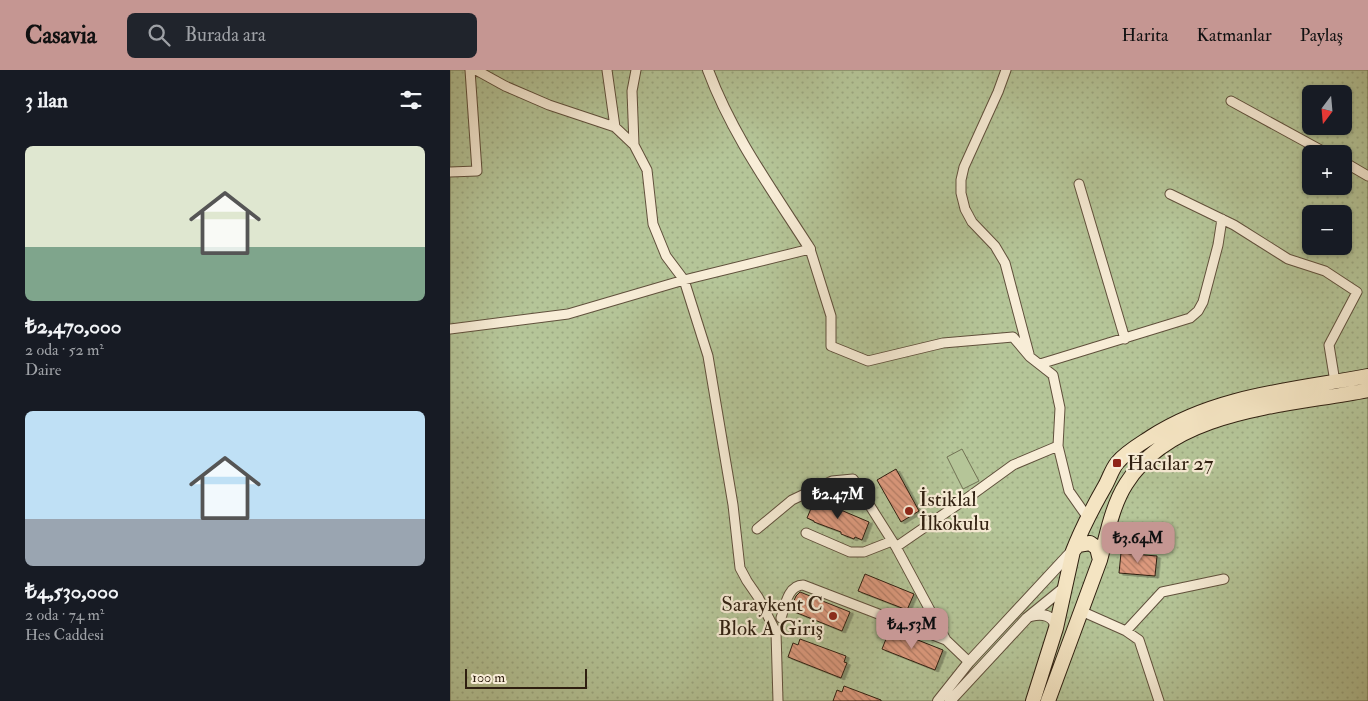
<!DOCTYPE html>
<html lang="tr">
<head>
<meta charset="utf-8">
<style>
	:root { --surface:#171b24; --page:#20242c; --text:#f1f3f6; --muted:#9ea1a6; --accent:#c59692 }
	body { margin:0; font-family:"IM FELL Double Pica",serif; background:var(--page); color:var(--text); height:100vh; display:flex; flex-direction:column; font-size:19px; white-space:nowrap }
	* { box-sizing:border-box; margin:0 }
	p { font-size:16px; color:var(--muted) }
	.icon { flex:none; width:28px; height:28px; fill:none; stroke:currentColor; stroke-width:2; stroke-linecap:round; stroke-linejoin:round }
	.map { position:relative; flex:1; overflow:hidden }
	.sheet { display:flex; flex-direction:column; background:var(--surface); width:450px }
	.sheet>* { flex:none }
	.needle { width:32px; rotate:196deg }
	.tools { position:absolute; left:852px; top:15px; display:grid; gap:10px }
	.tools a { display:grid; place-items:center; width:50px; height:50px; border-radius:8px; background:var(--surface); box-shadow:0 1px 4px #0004; font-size:25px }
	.scale { position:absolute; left:15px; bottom:12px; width:122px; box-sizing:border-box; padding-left:5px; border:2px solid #2f1f10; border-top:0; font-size:14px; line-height:18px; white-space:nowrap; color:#2f1f10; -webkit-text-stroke:4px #f8edd7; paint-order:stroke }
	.price { position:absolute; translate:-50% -42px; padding:0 11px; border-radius:10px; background:var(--accent); color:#111; font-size:16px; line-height:32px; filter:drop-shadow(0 1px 2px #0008) }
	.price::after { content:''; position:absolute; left:50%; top:30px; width:15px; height:11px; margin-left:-8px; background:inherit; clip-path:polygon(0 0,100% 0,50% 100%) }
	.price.on { background:#222; color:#fff }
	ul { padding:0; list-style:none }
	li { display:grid; align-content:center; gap:10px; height:265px; padding:0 25px }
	li span { display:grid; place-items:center; height:155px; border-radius:8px; color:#555 }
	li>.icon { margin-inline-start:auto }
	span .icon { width:90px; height:90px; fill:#fffc; stroke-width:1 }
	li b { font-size:21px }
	h2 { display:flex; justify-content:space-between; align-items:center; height:60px; padding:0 25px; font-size:21px }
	header { display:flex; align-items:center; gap:30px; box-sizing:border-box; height:70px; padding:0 25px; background:var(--accent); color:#111 }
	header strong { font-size:24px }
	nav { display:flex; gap:28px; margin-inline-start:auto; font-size:18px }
	.search { width:350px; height:45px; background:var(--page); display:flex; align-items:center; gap:12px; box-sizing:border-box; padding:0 18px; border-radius:8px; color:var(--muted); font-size:19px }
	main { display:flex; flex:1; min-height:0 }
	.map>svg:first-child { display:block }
</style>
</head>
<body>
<header>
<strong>Casavia</strong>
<div class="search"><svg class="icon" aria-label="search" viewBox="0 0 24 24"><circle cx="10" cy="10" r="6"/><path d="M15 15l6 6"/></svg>Burada ara</div>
<nav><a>Harita</a><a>Katmanlar</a><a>Paylaş</a></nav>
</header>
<main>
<section class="sheet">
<h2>3 ilan<svg class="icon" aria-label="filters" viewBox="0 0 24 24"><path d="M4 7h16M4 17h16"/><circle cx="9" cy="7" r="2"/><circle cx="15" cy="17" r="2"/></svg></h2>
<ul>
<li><span style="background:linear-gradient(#dfe7d0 65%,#7fa58c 0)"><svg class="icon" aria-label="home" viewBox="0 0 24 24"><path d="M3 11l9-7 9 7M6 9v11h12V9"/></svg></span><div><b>₺2,470,000</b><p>2 oda · 52 m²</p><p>Daire</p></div></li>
<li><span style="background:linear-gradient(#bfe0f5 70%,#9aa5b1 0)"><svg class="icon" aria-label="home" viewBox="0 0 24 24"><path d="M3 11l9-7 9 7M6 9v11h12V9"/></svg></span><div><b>₺4,530,000</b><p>2 oda · 74 m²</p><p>Hes Caddesi</p></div></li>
</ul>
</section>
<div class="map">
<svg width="918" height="631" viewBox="0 0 918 631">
	<defs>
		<pattern id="green-dots" width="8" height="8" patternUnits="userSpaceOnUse" patternTransform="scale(1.25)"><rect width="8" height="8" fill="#b5c598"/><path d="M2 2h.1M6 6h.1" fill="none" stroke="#9ca982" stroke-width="1.8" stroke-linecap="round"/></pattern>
		<pattern id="building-back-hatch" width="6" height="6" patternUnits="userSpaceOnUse" patternTransform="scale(1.25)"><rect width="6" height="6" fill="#dc997d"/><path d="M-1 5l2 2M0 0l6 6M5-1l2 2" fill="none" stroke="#b37c65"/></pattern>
		<filter id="shadow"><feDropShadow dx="3.5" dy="2" stdDeviation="0" flood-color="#0004"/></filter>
	</defs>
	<rect width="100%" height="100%" fill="#f4e4c2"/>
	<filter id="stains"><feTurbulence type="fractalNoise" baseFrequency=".004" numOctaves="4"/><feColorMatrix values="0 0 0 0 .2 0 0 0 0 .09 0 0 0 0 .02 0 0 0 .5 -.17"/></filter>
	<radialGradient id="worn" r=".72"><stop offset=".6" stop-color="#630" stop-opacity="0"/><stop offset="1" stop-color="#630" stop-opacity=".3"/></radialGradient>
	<path fill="url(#green-dots)" stroke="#727254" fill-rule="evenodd" d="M0,0H918V631H0ZM861,24H894V56H861ZM861,84H894V116H861ZM861,144H894V176H861Z"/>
	<path fill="#b5c598" stroke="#727254" d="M512,379L529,411L513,419L497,387Z"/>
	<path fill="url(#building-back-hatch)" stroke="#2f1f10" filter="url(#shadow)" d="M446,399L469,441L451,452L427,410Z
		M365,429L419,452L412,470L405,467L404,469L391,464V462L364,452V451L357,448Z
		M671,483L707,486L705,506L669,503Z
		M415,504L464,524L457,540L408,521Z
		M350,522L400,542L392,561L340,540L346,526Z
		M440,559L493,580L485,600L432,579Z
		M350,569L396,586L394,592L397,593L391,608L338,587L343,573L348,575Z
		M394,616L431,630V631H383L387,620L392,622Z"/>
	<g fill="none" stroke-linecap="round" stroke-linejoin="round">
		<defs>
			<path id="minor" d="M26,0L55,16L99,35L165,57L184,75L197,100L203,154L216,186L234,210L360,179L381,246V276L418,291L493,273L563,267L580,287L603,305L610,338L608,376L619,421L638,448
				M157,0L165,57
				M556,0L548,22L514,97L511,110V123L515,139L522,152L545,176L555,193L579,284
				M781,31L878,84
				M184,75L182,21L186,0
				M894,92L918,106
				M0,102L27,101L20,0
				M629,114L675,269
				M720,124L784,155L838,189L875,201L907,222L879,275L885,312
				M0,259L118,244L234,210L258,286L283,435L290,498L297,511L308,527L326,562L328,631
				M590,294L740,248L748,241L753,232L768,175L772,149
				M307,459L342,430L382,411L403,409L446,477
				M356,463L400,482H414L442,471
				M631,541L676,561L689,570L709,631
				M331,548C335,536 338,515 353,515L496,570
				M676,561L712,522L774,509
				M519,592L496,570L446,477L523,424L563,395L608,376"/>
			<path id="tertiary" d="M258,0C282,65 323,121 360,179
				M581,546C592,543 604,545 606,558
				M488,631L519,592L622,481
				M500,631L577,548L615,517"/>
			<path id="primary" d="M623,481C632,458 643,437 655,416C659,409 662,399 667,393C676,382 689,375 701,367C766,325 843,320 918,306
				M650,490C657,465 662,436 676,414C723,338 839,336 918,320
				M583,631L606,558L623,481L628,475L640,473L647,478L650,490L598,631"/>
		</defs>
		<use href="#minor" stroke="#60503c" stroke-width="11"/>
		<use href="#tertiary" stroke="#60503c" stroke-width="12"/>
		<use href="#primary" stroke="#2f1f10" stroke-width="16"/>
		<use href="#minor" stroke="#f8edd7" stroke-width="9"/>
		<use href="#tertiary" stroke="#f8edd7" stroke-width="10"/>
		<use href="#primary" stroke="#f4e4c2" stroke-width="14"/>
	</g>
	<g fill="#8f2418" stroke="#f8edd7" stroke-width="2">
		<rect x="662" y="388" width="10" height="10" rx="2.5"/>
		<circle cx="459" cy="441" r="5"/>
		<circle cx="383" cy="546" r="5"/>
	</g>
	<g text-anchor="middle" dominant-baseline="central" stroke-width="4.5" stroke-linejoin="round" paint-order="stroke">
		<g font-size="21" fill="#2f1f10" stroke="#f8edd7" text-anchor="start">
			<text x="677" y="393">Hacılar 27</text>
			<text x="469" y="429">İstiklal<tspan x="469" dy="24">İlkokulu</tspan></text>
			<text x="373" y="534" text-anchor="end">Saraykent C<tspan x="373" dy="24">Blok A Giriş</tspan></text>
		</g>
	</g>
	<rect width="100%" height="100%" filter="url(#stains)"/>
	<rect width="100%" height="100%" fill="url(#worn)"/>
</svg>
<div class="tools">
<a><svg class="needle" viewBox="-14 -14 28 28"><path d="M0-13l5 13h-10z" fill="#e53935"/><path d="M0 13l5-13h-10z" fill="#9ea1a6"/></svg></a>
<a>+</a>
<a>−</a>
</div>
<div class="scale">100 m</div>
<b class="price on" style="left:388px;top:450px">₺2.47M</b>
<b class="price" style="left:688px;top:494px">₺3.64M</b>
<b class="price" style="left:462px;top:580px">₺4.53M</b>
</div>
</main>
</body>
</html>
